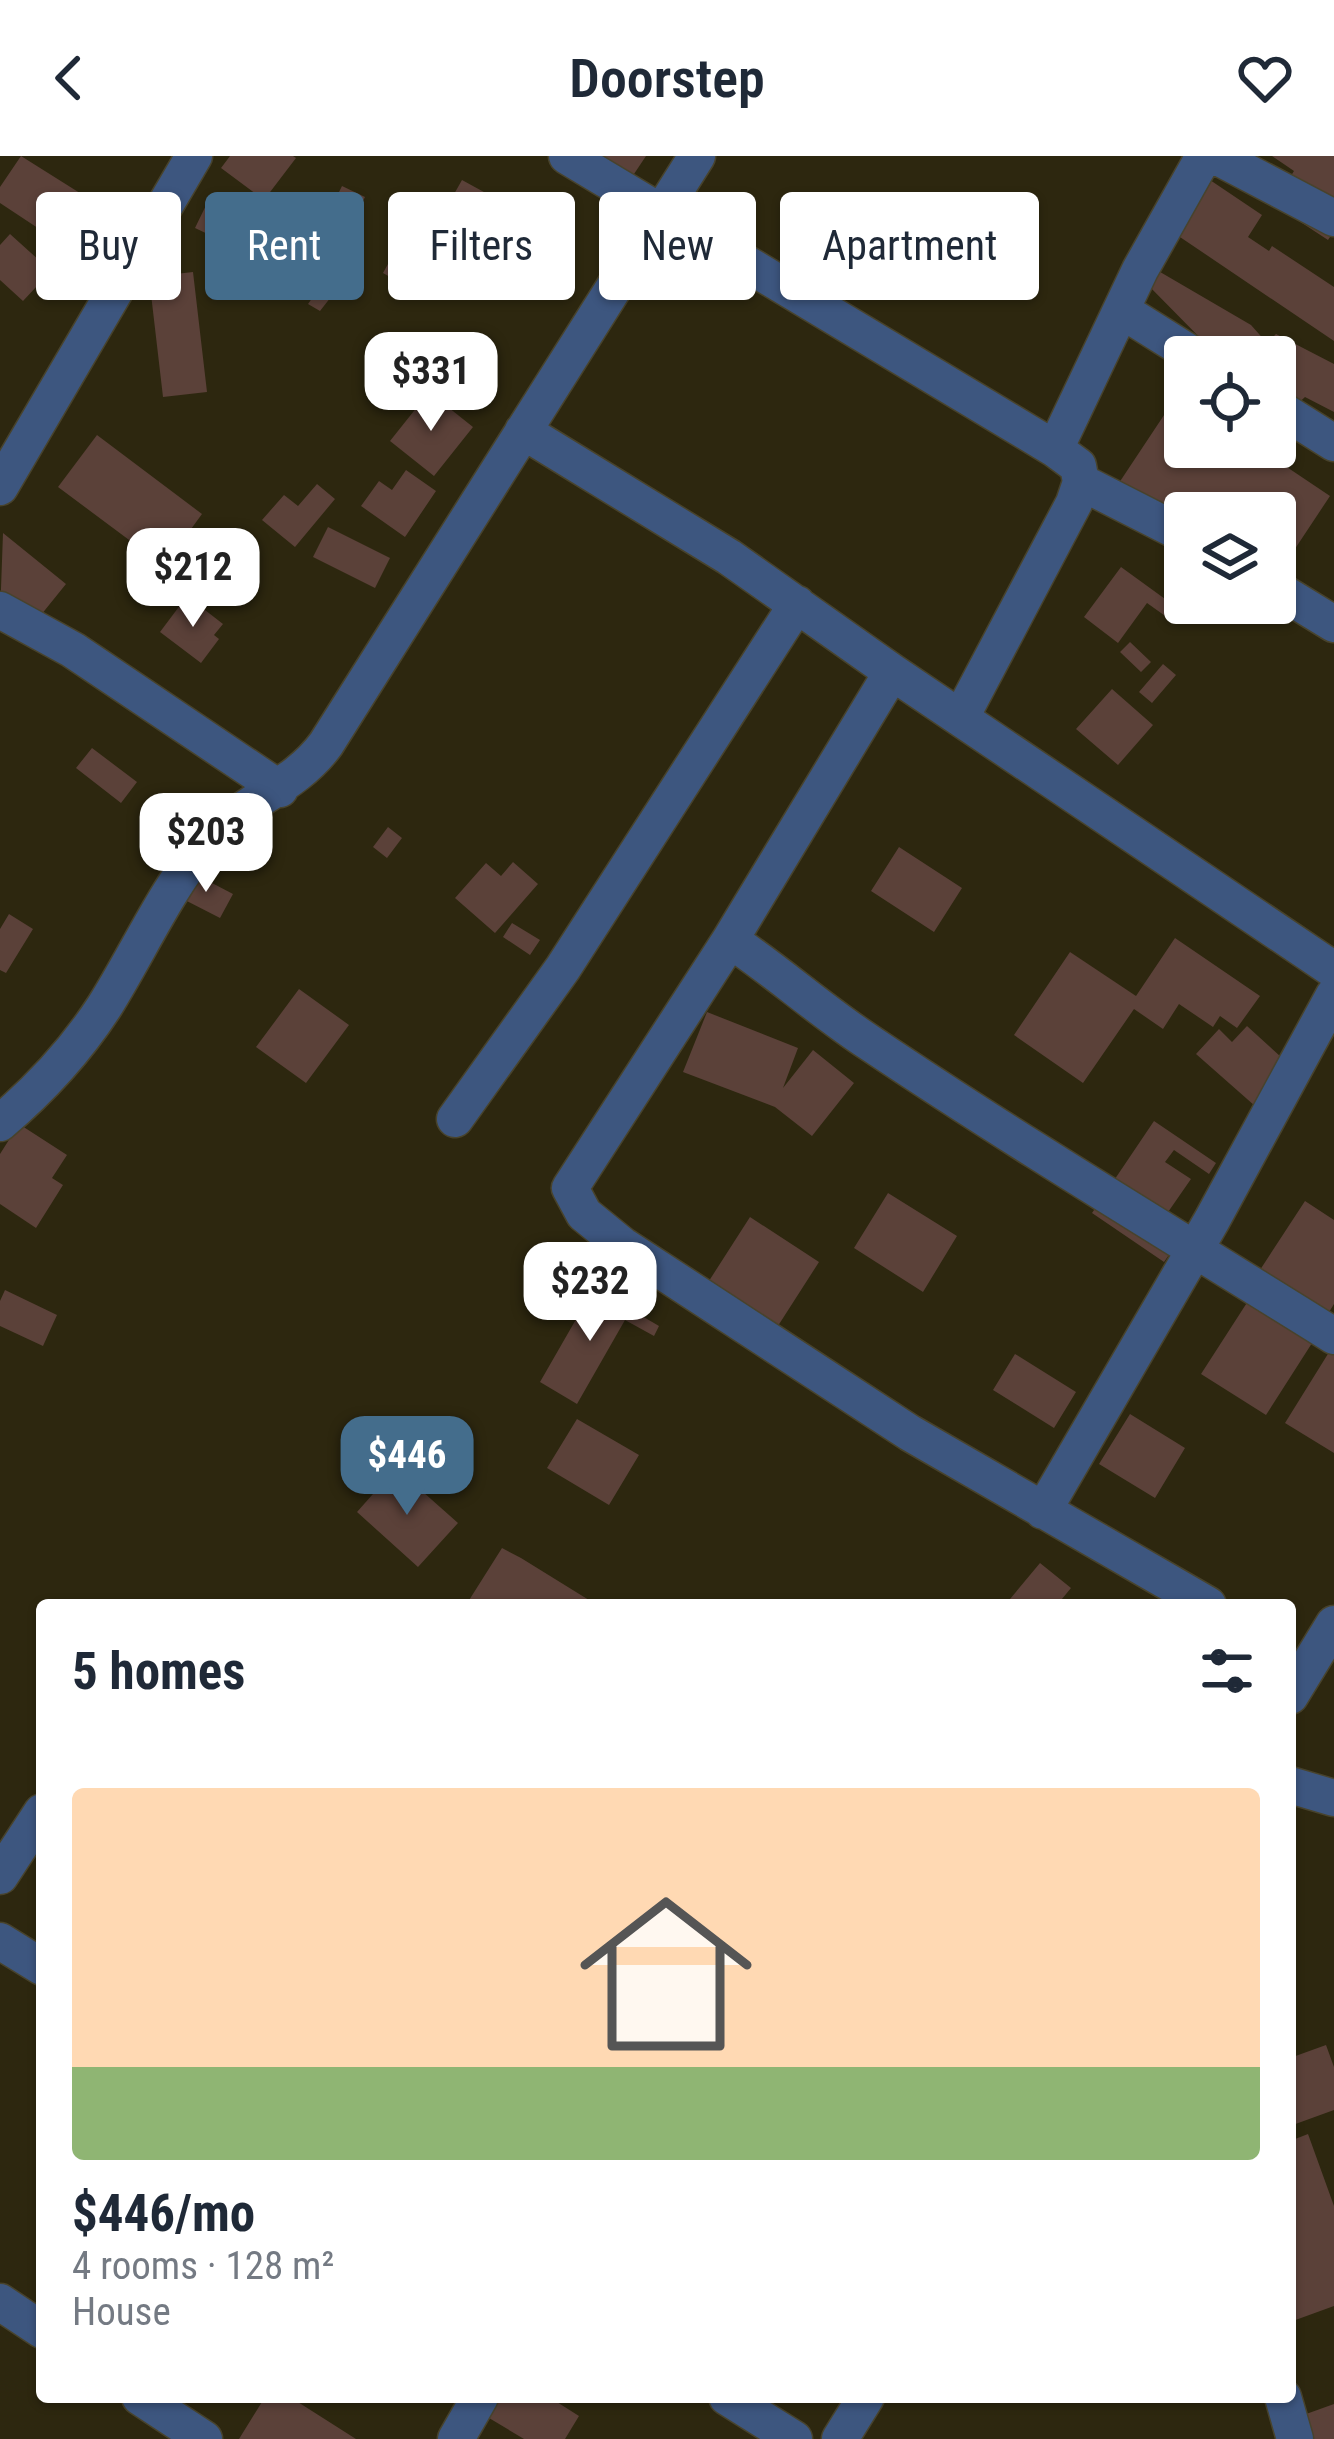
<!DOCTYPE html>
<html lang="en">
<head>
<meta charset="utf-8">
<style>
	:root { --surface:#fff; --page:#f2f2f3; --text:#1f2937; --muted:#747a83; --line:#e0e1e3; --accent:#446d8c }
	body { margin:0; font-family:"Roboto Condensed",sans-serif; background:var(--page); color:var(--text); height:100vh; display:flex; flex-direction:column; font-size:45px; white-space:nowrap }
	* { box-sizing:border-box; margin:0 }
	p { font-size:39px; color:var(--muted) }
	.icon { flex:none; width:66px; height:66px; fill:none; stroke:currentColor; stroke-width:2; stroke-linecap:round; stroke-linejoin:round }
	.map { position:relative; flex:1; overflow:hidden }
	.side { position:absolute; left:36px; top:1443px; width:1260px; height:804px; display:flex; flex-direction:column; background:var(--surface); border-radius:12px; box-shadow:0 3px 9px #0004 }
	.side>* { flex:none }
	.guide { position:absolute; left:36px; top:36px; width:1263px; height:108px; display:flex; gap:24px }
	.controls { position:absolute; left:1164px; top:180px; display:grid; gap:24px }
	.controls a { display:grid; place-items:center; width:132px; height:132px; border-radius:12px; background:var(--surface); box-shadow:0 3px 9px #0004; font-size:60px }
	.price { position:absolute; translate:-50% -102px; padding:0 27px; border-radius:24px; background:#fff; color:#222; font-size:39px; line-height:78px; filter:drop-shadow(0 3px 6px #0008) }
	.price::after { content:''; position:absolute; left:50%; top:72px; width:36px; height:27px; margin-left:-18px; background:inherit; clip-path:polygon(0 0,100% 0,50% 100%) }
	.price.active { background:var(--accent); color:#fff }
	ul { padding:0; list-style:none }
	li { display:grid; align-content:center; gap:24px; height:636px; padding:0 36px }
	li+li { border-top:3px solid var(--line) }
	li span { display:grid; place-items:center; height:372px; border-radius:12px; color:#555 }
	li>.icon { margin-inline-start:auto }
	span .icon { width:216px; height:216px; fill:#fffc; stroke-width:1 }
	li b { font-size:51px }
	h2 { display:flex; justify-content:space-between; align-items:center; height:144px; padding:0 36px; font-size:51px }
	.chip { padding:0 42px; border-radius:12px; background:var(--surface); box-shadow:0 3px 9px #0004; font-size:42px; line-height:108px }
	.chip.active { background:var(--accent); color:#fff }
	header { display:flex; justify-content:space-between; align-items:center; height:156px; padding:0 36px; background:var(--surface); font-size:54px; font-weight:600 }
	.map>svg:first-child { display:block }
</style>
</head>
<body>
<header><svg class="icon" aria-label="back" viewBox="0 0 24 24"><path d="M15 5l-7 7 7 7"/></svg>Doorstep<svg class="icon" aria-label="heart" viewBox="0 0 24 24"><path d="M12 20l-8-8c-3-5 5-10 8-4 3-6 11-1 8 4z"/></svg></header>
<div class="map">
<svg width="1334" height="2283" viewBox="0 0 1334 2283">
	<rect width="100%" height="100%" fill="#2d270f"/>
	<path fill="#5b4139" d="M21,0L91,44L62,88L0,47V31Z
		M230,0H293L296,2L264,44L221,12Z
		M590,0H646L628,27Z
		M1272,0H1334V75L1328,84L1273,48L1294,15Z
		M462,24L504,47L482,86L440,63Z
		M1210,24L1262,59L1248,81L1269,95L1272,90L1334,131V185L1174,77Z
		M342,30L365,41L359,53L336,42Z
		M212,37L268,65L252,99L195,72Z
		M408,72L455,98L430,144L383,117Z
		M10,78L51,115L23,145L0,124V89Z
		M319,93L352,114L320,155L308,148L315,138L298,127Z
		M1155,113L1251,169L1267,187L1276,178L1334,208V256L1305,241L1279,265L1275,201H1247L1242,196L1229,201L1210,192L1144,125Z
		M193,116L207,236L163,241L149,121Z
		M429,236L473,271L434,320L390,285Z
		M1178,238L1185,243V291H1257L1330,340L1275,423V357H1185V401L1105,348Z
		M97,279L202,358L164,410L58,331Z
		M406,314L436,335L405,381L361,350L379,325L392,334Z
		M317,328L335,343L295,391L262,364L284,339L298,350Z
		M328,371L390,402L375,432L313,401Z
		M3,377L66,428L24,480L0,460Z
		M1121,411L1183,456L1175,467L1147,447L1118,487L1084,461Z
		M187,440L223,468L214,479L219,483L201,507L160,476Z
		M1130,486L1151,506L1141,516L1120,496Z
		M1163,508L1176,519L1152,547L1139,536Z
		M1112,533L1153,569L1118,609L1076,573Z
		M92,592L137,626L121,647L76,612Z
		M388,671L402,682L387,702L373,691Z
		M899,691L962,732L934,776L871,735Z
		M513,706L538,728L495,777L455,742L486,707L501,720Z
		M191,716L233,738L220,762L179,741Z
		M9,758L33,773L6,817L0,814V773Z
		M512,767L540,784L530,799L503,781Z
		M1175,782L1260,840L1237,872L1220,860L1213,871L1179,848L1163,873L1134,853L1083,927L1014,879L1070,796L1136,840Z
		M299,833L349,869L306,927L256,891Z
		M707,856L798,892L783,932L813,894L854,927L812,980L775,951L683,916Z
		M1247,870L1291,910L1255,950L1196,898L1219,873L1232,886Z
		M1154,965L1216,1007L1209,1018L1174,994L1165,1006L1191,1023L1166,1059L1187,1073L1164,1106L1092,1057Z
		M19,968L67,999L52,1022L63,1029L36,1072L0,1048V998Z
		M888,1037L957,1080L923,1136L854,1092Z
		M1305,1045L1334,1064V1148L1326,1161L1258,1117Z
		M750,1061L819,1106L776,1173L707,1128Z
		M594,1132L659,1170L654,1180L625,1164L577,1248L540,1226Z
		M5,1134L57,1159L43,1190L0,1170V1145Z
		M1250,1142L1314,1184L1266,1259L1201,1218Z
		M1331,1193L1334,1195V1297L1285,1267Z
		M1015,1198L1076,1236L1054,1272L993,1234Z
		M1130,1258L1185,1292L1155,1342L1099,1308Z
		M577,1263L639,1299L609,1349L547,1312Z
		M396,1312L458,1367L418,1411L357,1356Z
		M502,1392L521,1402L597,1449H466Z
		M1040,1407L1071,1432L1057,1449H1005Z
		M1326,1889L1334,1911V1954L1290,1970V1902Z
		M1308,1978L1334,2050V2150L1290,2166V1985Z
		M265,2241H290L356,2283H239Z
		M501,2241H549L579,2260L565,2283H524L489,2262Z
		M1334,2248V2283H1302L1295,2262Z"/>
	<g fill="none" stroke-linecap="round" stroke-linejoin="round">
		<defs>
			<path id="minor" d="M567,0L1055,293L1078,310L1081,326L1074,347L961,561
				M1216,0L1334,62
				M1121,154L1196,201
				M1275,250L1334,287
				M523,275L729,401L892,516L1334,814
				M1055,293L1140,114L1204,0
				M1081,326L1185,379
				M0,331L194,0
				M1275,432L1334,468
				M0,454L73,494L280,633
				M892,516L730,784L570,1032L584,1058L622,1089L910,1277L1208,1449
				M730,784C778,816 821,855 870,887C1022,989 1179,1083 1334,1180
				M455,963L563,812L797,448
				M0,967C39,934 76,894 104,851C138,797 165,735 206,686C240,646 294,632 326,588L697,0
				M1043,1355L1212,1064L1334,839
				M1290,1540L1334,1468
				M1290,1629L1334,1642
				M0,1720L42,1656
				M0,1785L42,1811
				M0,2146L42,2174
				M140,2241L204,2283
				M727,2241L794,2283
				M1283,2241L1295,2283
				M456,2283L480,2241
				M840,2283L866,2241"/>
		</defs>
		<use href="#minor" stroke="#48432c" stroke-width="39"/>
		<use href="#minor" stroke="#3d567f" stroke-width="36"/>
	</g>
</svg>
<div class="controls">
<a><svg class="icon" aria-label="locate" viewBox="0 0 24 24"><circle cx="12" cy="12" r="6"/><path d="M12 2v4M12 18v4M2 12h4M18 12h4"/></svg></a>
<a><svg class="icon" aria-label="layers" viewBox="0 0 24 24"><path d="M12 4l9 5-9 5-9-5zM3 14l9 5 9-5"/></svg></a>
</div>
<b class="price" style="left:431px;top:278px">$331</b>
<b class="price" style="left:193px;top:474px">$212</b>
<b class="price" style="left:206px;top:739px">$203</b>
<b class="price" style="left:590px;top:1188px">$232</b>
<b class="price active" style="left:407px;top:1362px">$446</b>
<div class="guide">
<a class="chip">Buy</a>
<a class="chip active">Rent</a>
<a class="chip">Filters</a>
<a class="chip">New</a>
<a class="chip">Apartment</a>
</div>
<section class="side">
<h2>5 homes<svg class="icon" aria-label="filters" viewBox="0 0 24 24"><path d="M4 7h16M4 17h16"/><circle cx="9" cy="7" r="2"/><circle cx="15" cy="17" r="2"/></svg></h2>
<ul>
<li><span style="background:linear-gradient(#ffd9b3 75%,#8fb573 0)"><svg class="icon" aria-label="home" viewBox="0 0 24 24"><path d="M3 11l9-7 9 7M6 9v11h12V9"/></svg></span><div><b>$446/mo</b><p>4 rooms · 128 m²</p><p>House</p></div></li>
</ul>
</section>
</div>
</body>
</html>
